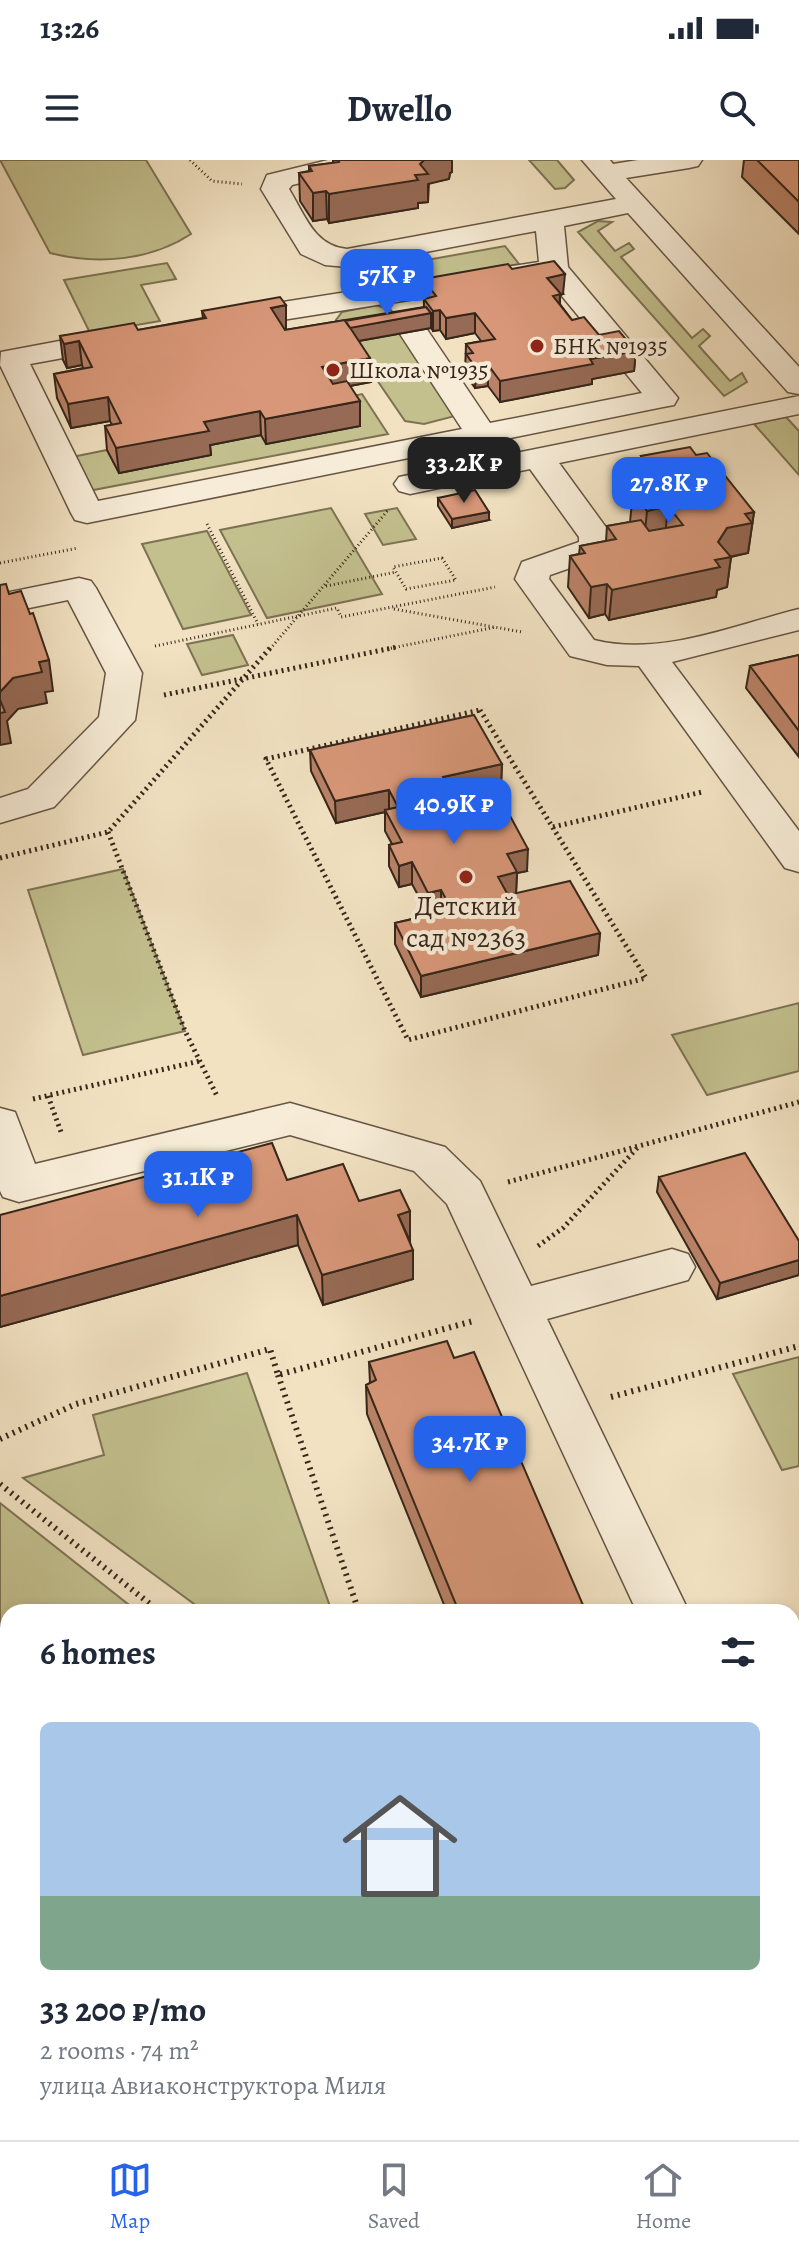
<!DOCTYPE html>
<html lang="en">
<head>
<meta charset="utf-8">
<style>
	:root { --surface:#fff; --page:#f6f6f7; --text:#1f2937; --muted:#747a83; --line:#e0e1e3; --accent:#2563eb }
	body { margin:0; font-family:Alegreya,serif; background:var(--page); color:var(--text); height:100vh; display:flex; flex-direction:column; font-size:30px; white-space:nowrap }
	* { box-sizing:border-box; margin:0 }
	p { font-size:26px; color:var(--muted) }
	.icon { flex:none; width:44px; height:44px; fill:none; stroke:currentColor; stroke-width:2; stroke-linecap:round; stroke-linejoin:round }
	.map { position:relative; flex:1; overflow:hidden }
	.sheet { position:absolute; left:0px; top:1444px; width:800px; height:536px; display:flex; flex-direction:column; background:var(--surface); border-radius:24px 24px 0 0; box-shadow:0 4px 12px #0003 }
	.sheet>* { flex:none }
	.price { position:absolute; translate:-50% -68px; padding:0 18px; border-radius:16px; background:var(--accent); color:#fff; font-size:26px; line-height:52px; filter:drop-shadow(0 2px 4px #0008) }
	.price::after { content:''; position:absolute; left:50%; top:48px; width:24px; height:18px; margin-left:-12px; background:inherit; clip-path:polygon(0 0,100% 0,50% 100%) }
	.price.selected { background:#222; color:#fff }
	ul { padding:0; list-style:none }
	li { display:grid; align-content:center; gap:16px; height:424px; padding:0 40px }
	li+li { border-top:2px solid var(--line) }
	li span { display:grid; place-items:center; height:248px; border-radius:12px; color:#555 }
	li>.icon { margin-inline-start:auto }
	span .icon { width:144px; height:144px; fill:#fffc; stroke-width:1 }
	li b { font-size:34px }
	h2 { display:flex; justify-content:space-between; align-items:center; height:96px; padding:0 40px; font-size:34px }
	.status { display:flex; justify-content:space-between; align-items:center; height:56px; padding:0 40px; background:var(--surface); direction:ltr }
	.status svg { height:22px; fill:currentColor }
	header { display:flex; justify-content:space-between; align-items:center; height:104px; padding:0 40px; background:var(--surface); font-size:36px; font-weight:700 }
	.menu { display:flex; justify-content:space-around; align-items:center; height:112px; border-top:2px solid var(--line); background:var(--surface); font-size:22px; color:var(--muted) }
	.menu a { display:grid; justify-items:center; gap:4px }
	.menu .selected { color:var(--accent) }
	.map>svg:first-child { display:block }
</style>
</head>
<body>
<div class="status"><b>13:26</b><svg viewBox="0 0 49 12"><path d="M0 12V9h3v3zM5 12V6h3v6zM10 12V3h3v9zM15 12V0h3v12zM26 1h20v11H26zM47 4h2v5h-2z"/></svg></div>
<header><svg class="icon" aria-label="menu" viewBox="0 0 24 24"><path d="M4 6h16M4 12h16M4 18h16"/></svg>Dwello<svg class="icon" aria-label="search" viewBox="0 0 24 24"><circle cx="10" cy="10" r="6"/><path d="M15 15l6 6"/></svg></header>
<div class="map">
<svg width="799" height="1980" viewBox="0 0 799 1980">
	<rect width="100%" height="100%" fill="#f2e2c2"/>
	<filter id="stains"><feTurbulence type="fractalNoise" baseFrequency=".0025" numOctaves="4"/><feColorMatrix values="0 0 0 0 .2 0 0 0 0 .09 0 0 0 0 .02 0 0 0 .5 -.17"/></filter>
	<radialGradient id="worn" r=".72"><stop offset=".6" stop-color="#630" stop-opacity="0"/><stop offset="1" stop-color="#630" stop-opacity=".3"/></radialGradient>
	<path fill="#c3c08e" stroke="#7d7354" stroke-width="2" d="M0,0H146L191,74C150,101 97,105 50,93Z
		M529,0H557L574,20L565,28L555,29Z
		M598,61L612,62L598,71L615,91L629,83L634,89L621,97L692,178L703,169L710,176L699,186L730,221L742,213L747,222L724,236L578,72Z
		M505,86L519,104L396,126L382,108Z
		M167,103L176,119L141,125L160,161L90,173L64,120Z
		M376,145L391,150L459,255L424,264L405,261L336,160L342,152Z
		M362,234L388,274L88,331L72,297L107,290L119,313L210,295L206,286L261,275L266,283L359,266L329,241Z
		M786,257L799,271V315L754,264Z
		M331,348L382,434L267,458L220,370Z
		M397,348L416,379L383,385L365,354Z
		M207,371L251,455L183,469L142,384Z
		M233,475L248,505L202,515L187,484Z
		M123,709L185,871L83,895L28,730Z
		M799,843V911L707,935L672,875Z
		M799,1197V1306L782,1310L733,1214Z
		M247,1213L332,1452H205L23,1318L104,1295L93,1255Z
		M0,1343L138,1452H8V1528L0,1522Z"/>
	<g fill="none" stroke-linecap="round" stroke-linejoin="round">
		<defs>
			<path id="minor" d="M328,0H357L341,14L292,25L289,29C305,55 314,86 347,89L616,39L582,0H610L613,4L638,0H702L698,6L689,8L626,18L799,207V234L788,232L628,53L564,66L568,107L678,238L674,245L663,247L501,280L511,294L799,236V254L559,303L613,377V384L602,397L550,415L549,419L594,480C662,497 734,465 799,449V470L672,502L799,671V712L785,708L639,506L607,505L570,496L515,419L522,402L579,382V377L530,309L410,334L399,331L394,324L399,317L483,300L473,285L87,363L75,360L71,353L0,205L1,192L118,170L129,173L133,179L129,185L118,188L30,204L98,341L462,269L398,171L402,165L413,162L424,165L490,263L642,233L547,118L225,169L215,166L210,160L215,154L225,151L539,102L536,71L347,107L325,105L301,94L261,29L267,15Z
				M79,418L91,421L96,428L142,513L135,560L54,647L0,663V638L28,629L99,557L106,513L68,440L0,454V434Z
				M290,943L445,987L480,1021L531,1126L672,1089L688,1094L695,1107L688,1120L547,1159L689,1452H637L447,1044L414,1011L290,975L19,1042L3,1037L0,1031V948L15,952L35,1004Z
				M799,1488V1536L792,1538V1490Z
				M799,1801V1859L792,1862V1804Z
				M112,1972H177L173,1980H108Z
				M622,1972H685L681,1980H618Z"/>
			<path id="major" d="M0,1583L8,1586V1642L0,1639Z
				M392,1972H459L463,1980H396Z"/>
		</defs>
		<use href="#minor" stroke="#654" stroke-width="3"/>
		<use href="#major" stroke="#37261a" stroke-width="3"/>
		<path stroke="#37261a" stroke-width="3" stroke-dasharray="1 3" stroke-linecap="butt" d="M190,0L212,21L242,24
			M207,364L258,464
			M442,398L456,420L406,429L393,407Z
			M0,403L78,388
			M326,426L396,412
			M394,449L522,472
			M155,486L337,448L341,457L495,427
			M270,489L389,349
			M387,489L496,467"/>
		<path stroke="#37261a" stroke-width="5" stroke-dasharray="2 4" stroke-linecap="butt" d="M164,535L397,487
			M480,550L646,818L408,880L266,599Z
			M553,667L702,632
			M108,672L185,871L217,936
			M0,698L108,672L271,487
			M48,936L61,972
			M33,939L200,901
			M508,1022L799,942
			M538,1086L563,1068L639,986"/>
		<path stroke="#37261a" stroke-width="6" stroke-dasharray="2 5" stroke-linecap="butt" d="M278,1215L359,1452
			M611,1237L799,1186
			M0,1279L76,1244L270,1189L278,1215L473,1161
			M0,1324L160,1452
			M792,1957L799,1963"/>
		<use href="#minor" fill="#f7ecd7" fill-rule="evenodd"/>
		<use href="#major" fill="#f2e2c2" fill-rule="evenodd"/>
	</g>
	<path fill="#b98267" stroke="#37261a" stroke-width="2" d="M333,0H452V12L450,13L449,19L429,23L428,42L418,43V48L329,63L327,59L313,61L300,41L299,13L309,11V6L333,3Z
		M744,0H799V74L742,17Z
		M512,109L563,134L560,135V144L572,160L599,175L636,191L634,211L592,219V224L500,242L488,226L475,228L465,214L466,184L481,181L475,173L446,179L440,170L433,171L431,168L359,181L371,222L350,226L360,266L266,284L261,275L210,285L211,295L119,313L107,290L105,266L112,265L110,261L71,268L57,238L54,214L83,208L82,205L67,208L63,200L60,176L138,170L203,158L202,151L286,145V169L285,170L424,147L423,119Z
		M696,295L754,352L748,393L731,397L727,427L717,430L716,437L609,460L605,454L589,458L568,427L570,396L579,394L580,386L606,381L607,366L630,362L633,332L635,331L638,307L641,306V296Z
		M438,338L489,360L452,368L438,346Z
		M799,495V597L746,528L750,506Z
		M310,590L502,604L501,625L472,632L481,646L527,711L517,713L516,733L600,773L598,795L421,837L395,784V763L441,752L428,754L412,724L399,727L389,706V685L392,684L385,671V652L336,663L311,611Z
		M659,1017L799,1081V1115L717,1139L657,1032Z
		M287,1020L359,1041L410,1081L413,1119L323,1145L298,1085L0,1167V1055Z
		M454,1198L586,1452H447L367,1254L366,1225L370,1223L369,1202Z"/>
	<path fill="#966a54" stroke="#37261a" stroke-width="2" d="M424,0H452V12L450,13L449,19L428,24V42L418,43V48L329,63V34L415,15L420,4Z
		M326,31L327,59L313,61V33Z
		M565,114L563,134L560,135L559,155L547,118Z
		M286,145V169L272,172L271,148Z
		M440,150V170L433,171V151Z
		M431,153V168L286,194V179Z
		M475,153V173L446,179V158Z
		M79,181L82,205L67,208L64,184Z
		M636,191L634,211L592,219V224L500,242V221L590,199Z
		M370,198L371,222L323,231L322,207Z
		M488,205V226L475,228L476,208Z
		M108,237L110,261L71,268L68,244Z
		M360,241V266L266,284L265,259Z
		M260,251L261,275L210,285L211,295L119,313L116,288L204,262Z
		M668,346L665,377L644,381L647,351Z
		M489,352V360L452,368V359Z
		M754,352L748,393L723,398L731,397L727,427L717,430L716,437L609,460L612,430L718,382L727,368L745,354Z
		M607,424L605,454L589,458L591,427Z
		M49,500L53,531L45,532L47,543L18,549L7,561L11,583L0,585V532L13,518L39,502Z
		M502,604L501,625L443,638V617Z
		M389,630V651L385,650V652L336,663L335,641Z
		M528,689L527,711L517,713L516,734L497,738L498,717L507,694Z
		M412,702V724L399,727V706Z
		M441,730V751L428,754V733Z
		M600,773L598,795L421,837V816Z
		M410,1051V1081L398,1055Z
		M297,1055L298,1085L0,1167V1136Z
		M413,1090V1119L323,1145L322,1115Z
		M799,1100V1115L717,1139L720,1123Z
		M799,1670V1692L792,1694V1673Z
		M8,1937V1965L0,1974V1946Z"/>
	<path fill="#d79778" stroke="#37261a" stroke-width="2" d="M338,0H424L420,4L428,14L415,15L418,20L329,34L326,31L313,33L299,13L312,11L309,6L339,2Z
		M757,0H799V42Z
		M554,101L565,114L547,118L561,134L553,136L572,160L584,157L599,175L619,171L636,191L590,199L593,204L500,221L488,205L476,208L466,194L473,193L466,184L495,179L475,153L446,158L440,150L433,151L424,139L436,136L423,119L508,104L512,109Z
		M280,137L286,145L271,148L285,170L345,160L370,198L322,207L333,224L347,221L360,241L265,259L260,251L204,262L209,271L116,288L105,266L121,263L108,237L68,244L54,214L92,207L79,181L64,184L60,176L134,163L138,170L206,158L202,151Z
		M426,147L431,153L350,168L345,161Z
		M690,287L696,295L707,293L754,352L745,354L752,363L727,368L718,382L731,397L715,400L720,407L612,430L607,424L591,427L570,396L585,393L580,386L616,379L607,366L641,360L649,371L683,365L668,346L647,351L633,332L653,327L638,307L648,305L641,296Z
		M475,330L489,352L452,359L438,338Z
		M6,424L9,434L21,431L30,454L33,453L49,500L39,502L42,512L13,518L0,532V425Z
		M799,495V571L750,506Z
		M0,540L5,552L0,553Z
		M474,555L502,604L443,617L453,635L472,631L481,646L502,641L528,689L507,694L517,712L498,717L508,735L570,721L600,773L421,816L395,763L452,750L441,730L428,733L412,702L399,706L389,685L402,682L385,650L398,647L389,630L335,641L310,590Z
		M272,983L287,1020L343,1004L359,1041L400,1030L410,1051L398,1055L413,1090L322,1115L297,1055L0,1136V1055Z
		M745,993L799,1081V1100L720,1123L659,1017Z
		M447,1181L454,1198L474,1192L586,1452H459L366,1225L376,1220L369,1202Z
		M799,1545V1670L792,1673V1547Z
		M0,1789L8,1796V1937L0,1946Z"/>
	<g fill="#8f2418" stroke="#f7ecd7" stroke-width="3">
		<circle cx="537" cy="186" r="8"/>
		<circle cx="333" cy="210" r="8"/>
		<circle cx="466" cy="717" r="8"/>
	</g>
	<g text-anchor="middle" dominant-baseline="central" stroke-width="8" stroke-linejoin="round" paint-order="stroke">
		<g font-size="24" fill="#37261a" stroke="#f7ecd7" text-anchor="start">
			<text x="553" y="186">БНК №1935</text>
			<text x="349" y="210">Школа №1935</text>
		</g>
		<g font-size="28" fill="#37261a" stroke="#f7ecd7">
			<text x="466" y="746">Детский<tspan x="466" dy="32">сад №2363</tspan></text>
		</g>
	</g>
	<rect width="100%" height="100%" filter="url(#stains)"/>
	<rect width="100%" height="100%" fill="url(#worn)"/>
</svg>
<b class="price" style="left:387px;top:157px">57K ₽</b>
<b class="price selected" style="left:464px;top:345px">33.2K ₽</b>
<b class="price" style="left:669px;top:365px">27.8K ₽</b>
<b class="price" style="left:454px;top:686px">40.9K ₽</b>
<b class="price" style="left:198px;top:1059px">31.1K ₽</b>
<b class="price" style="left:470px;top:1324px">34.7K ₽</b>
<section class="sheet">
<h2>6 homes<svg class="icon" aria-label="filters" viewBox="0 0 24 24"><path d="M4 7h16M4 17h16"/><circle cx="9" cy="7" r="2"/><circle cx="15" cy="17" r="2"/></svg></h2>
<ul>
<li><span style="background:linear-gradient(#a9c7e8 70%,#7fa58c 0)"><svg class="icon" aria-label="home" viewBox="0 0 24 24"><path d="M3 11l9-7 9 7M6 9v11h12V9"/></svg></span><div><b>33 200 ₽/mo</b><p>2 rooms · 74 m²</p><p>улица Авиаконструктора Миля</p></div></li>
</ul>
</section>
</div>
<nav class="menu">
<a class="selected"><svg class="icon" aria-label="map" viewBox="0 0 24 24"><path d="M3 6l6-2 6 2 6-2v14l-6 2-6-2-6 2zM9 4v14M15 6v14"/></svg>Map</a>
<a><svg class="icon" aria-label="saved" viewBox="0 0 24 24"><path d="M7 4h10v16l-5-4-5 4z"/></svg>Saved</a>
<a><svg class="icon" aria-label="home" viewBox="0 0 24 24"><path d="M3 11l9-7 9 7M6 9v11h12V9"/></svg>Home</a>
</nav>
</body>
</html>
